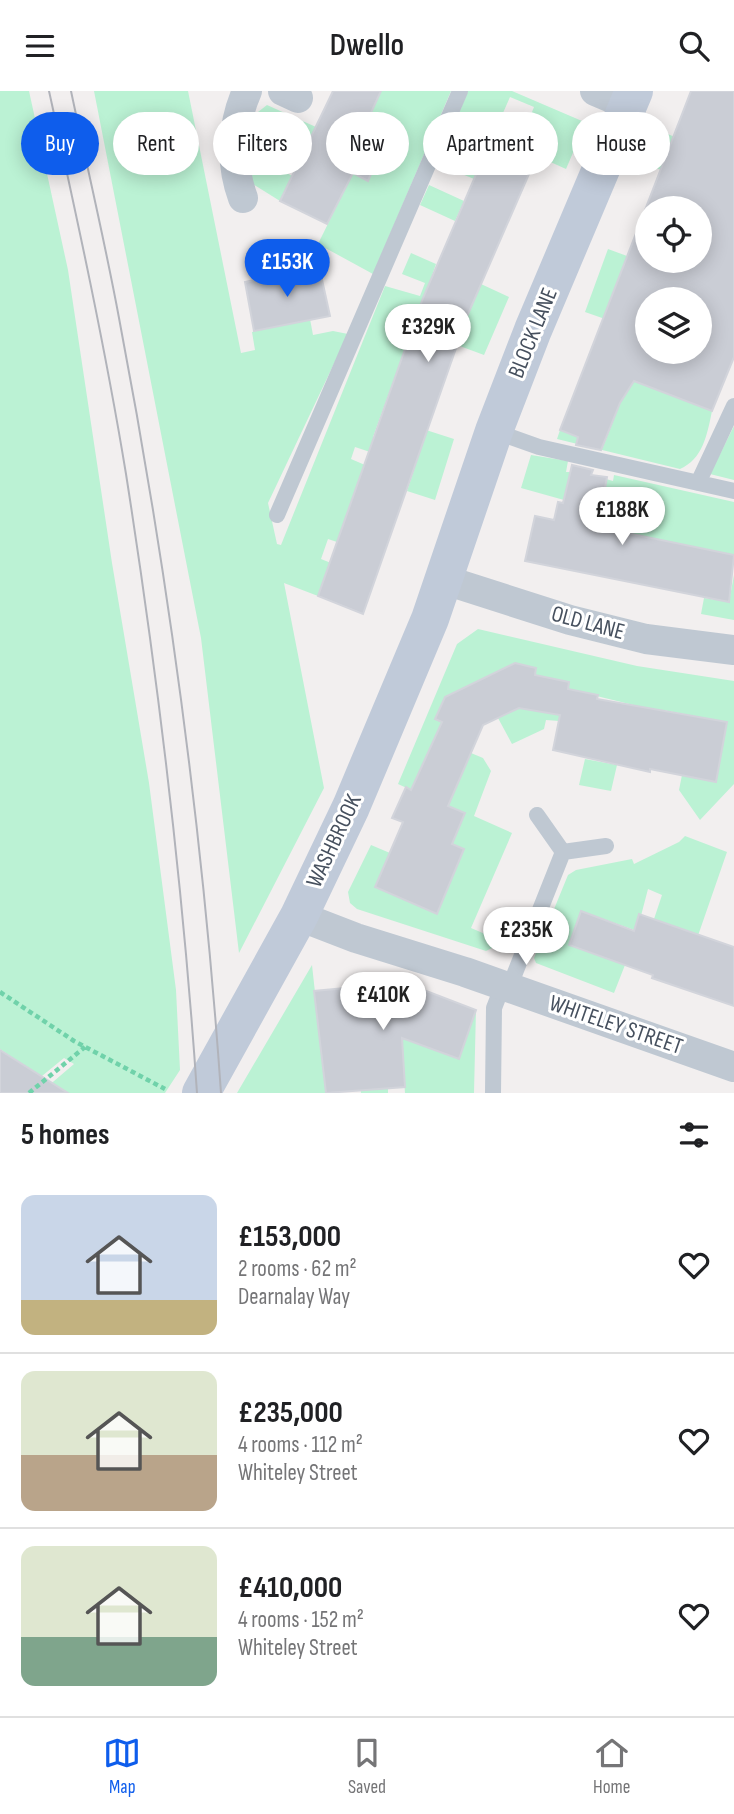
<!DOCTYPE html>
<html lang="en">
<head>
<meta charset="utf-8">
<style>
	:root { --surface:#fff; --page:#f6f6f6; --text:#202124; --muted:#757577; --line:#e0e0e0; --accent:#0e5dec }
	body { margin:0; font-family:"Sofia Sans Condensed",sans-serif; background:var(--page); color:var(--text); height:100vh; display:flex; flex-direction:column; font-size:26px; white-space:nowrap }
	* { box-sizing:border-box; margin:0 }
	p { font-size:23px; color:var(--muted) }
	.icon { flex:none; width:38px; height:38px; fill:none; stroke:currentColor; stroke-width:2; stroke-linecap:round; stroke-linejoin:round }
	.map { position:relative; height:1002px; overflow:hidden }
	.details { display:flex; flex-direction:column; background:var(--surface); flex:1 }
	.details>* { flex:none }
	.guide { position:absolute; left:21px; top:21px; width:693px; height:63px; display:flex; gap:14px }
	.fabs { position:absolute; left:635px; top:105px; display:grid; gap:14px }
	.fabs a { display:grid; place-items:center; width:77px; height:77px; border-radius:50%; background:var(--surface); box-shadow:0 4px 18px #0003; font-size:35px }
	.price { position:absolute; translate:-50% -60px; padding:0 16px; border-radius:24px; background:#fff; color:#222; font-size:23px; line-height:46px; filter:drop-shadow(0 2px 4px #0008) }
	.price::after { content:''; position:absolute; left:50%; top:42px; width:21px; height:16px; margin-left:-10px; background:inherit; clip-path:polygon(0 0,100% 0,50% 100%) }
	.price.on { background:var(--accent); color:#fff }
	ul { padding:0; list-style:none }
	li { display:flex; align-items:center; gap:21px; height:175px; padding:0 21px }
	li+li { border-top:2px solid var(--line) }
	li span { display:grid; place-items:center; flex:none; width:196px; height:140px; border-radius:14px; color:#555 }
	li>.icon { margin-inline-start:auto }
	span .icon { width:84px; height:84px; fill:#fffc; stroke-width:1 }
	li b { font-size:30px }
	h2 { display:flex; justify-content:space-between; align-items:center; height:84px; padding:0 21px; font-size:30px }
	.tag { padding:0 24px; border-radius:32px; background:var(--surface); box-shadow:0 4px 18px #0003; font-size:24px; line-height:63px }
	.tag.on { background:var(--accent); color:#fff }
	header { display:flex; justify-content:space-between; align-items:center; height:91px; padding:0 21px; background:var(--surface); font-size:32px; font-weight:600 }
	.menu { display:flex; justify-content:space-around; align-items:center; height:98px; border-top:2px solid var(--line); background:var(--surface); font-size:19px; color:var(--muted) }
	.menu a { display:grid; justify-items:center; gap:4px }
	.menu .on { color:var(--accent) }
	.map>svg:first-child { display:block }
</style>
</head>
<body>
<header><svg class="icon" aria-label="menu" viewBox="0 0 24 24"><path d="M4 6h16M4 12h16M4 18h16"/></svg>Dwello<svg class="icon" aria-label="search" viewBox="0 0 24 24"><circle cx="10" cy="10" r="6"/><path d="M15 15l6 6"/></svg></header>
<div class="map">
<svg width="734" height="1002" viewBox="0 0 734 1002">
	<rect width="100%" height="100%" fill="#f2efef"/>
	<path fill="#bbf2d4" d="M0,0H29L68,179L112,472L149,692L176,899L180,979L165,1002H40L74,973L64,967L31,994L4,1002L22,973L0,958Z
		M94,0H188L241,262L255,259L252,241L310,228L313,244L333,240L348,243L268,412L277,453L281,454L385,195L420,205L425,192L402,183L411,162L436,173L428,196L471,216L481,193L509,206L484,264L457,254L421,214L373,346L418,362L426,339L454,348L435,409L407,400L415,376L355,356L351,368L365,374L337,451L328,448L321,468L331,472L318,505L284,492L324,697L239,862L201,547Z
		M381,0H451L373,183L318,153L353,82L368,89L384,52L326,24L368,26Z
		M468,0H512L582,30L584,36L566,78L537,65L546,45L526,36L534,16L510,6L474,88L438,73Z
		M267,14L316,36L310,47L316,49L306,58L257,33L258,21Z
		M734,25V164L730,175L734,177V205L718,199L705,230L714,234L701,265L728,276L726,280L694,267L686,286L676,282L668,303L712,320C707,344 703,368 680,378L557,348L560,339L603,356L647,244L648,261H700V208H668L672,198L666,196L676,170H700V143H703L710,125L695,117L704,93L718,99L727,77L713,72L715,63L677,47L674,56L670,55L661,79L642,71L654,37L677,47L681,39L726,59L731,48L725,46Z
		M250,63L298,88L280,110L251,92L246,70Z
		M429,94L464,110L455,130L420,114Z
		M608,158L627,165L644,205L652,208L605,228L585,221Z
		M734,335V389L710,383Z
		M531,364L568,370L566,381H570L564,409L521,397Z
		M614,384L734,411V464L579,433L606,388L613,390Z
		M734,484V529L701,523L704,507L729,511Z
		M478,538L637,575L734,590V693L700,729L679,699L682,684L726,631L663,619L662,621L568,598L569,591L535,584L536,577L513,572L511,579L449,612L443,610L435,628L442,631L411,699L398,693L457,553Z
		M519,617L560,624L559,630L546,629L544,638L512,653L498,627Z
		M471,662L483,667L491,680L474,725L512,742L471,837L499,849L494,856L486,860L357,818L350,812L348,801L371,754L390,762L375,796L437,822L464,758L451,753L464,722L448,715Z
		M585,668L617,674L611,700L579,694Z
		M685,745L727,761L693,859L654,828L662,804L648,798L637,840L581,820L569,853L625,874L614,902L536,872L534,867L568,784L576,779L632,768L634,773L679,751Z
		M312,874L326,1002H237Z
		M476,918L474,1002H405L404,988H388V1002H361L354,945L363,932L458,968Z"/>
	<path fill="#cacdd5" stroke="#d2d4db" stroke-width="2" fill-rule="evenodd" d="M333,0H381L362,41L384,52L368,90L353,82L327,133L280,110Z
		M691,0H734V266L712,320L634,290L620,312L601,359L576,354L578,346L560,339ZM648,117H700V170H648ZM648,208H700V261H648Z
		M501,25L546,44L468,223L363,523L318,505L423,207Z
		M319,175L330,225L254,240L245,191Z
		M572,374L593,379L591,384L607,386L598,436L734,464L729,511L525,470L535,425L554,429L558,411L563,412Z
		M515,572L536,577L535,584L569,591L568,598L598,604L597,608L727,631L716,691L650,678V681L553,659L560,624L519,617L483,634L448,715L465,722L452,753L464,758L437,823L375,796L403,731L392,727L406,696L411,699L442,631L435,628L445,606Z
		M581,820L634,840L639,823L734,856V915L652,887L653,884L569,854Z
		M382,883L476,919L459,968L402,947L405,996L326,1002L314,900L378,894Z
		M0,959L68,1002H0Z"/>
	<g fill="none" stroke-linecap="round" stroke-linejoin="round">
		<path stroke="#70d2aa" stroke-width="4.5" stroke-dasharray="5 3.5" stroke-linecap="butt" d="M0,901L74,950L165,998
			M29,1002L85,956"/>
		<path stroke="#bfc8d2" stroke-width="16" d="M494,340L539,356L734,400
			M698,392L734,315
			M277,424L460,0
			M537,724L563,761
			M509,897L563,761L606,755
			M493,1002L494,917L503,894"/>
		<path stroke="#bfc8d2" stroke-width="30" d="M283,0L298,7
			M595,0L628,14
			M243,107C230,72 232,34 247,0
			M445,489L570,529L646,548L734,559
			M299,825L356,847L465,881L734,976"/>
		<path stroke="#c0cad9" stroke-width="38" d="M201,1002L299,825L351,716L430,528L494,340L533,239L634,0"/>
		<path stroke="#b1b3ba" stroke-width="2" d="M49,0C77,127 105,255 126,383C158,587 183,796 197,1002
			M71,0C87,76 105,151 119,227C168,483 203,743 221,1002"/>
	</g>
	<g text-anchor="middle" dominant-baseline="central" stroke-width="6" stroke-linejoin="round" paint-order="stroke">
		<g font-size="23" fill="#46505e" stroke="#fff">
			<text transform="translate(533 242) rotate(-68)">BLOCK LANE</text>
			<text transform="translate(588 532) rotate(15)">OLD LANE</text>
			<text transform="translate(334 750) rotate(-65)">WASHBROOK</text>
			<text transform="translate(616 934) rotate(19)">WHITELEY STREET</text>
		</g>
	</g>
</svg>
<div class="fabs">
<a><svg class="icon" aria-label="locate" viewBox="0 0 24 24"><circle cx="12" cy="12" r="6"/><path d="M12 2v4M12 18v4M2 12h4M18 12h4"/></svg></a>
<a><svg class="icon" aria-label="layers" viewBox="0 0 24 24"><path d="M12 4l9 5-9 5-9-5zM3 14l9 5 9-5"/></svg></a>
</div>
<b class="price on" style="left:287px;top:208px">£153K</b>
<b class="price" style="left:428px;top:273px">£329K</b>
<b class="price" style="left:622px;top:456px">£188K</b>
<b class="price" style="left:526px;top:876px">£235K</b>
<b class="price" style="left:383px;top:941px">£410K</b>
<div class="guide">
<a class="tag on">Buy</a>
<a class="tag">Rent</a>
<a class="tag">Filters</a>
<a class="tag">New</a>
<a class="tag">Apartment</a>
<a class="tag">House</a>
</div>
</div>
<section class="details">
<h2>5 homes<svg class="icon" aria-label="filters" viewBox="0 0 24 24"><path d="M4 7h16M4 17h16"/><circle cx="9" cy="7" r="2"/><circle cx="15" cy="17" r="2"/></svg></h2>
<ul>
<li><span style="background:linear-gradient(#c9d6e8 75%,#c2b280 0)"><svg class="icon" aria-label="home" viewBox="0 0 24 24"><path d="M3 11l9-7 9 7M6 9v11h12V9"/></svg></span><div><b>£153,000</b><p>2 rooms · 62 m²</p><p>Dearnalay Way</p></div><svg class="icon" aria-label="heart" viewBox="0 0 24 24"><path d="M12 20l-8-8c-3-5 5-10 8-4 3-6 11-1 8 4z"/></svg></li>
<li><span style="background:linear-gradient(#dfe7d0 60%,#b9a48a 0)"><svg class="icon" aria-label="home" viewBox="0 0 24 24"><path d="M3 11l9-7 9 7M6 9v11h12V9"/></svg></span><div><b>£235,000</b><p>4 rooms · 112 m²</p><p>Whiteley Street</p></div><svg class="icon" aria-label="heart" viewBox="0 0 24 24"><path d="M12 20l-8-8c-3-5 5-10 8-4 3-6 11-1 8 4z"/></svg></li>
<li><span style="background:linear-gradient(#dfe7d0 65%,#7fa58c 0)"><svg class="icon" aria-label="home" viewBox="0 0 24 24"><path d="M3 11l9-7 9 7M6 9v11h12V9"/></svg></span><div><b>£410,000</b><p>4 rooms · 152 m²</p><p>Whiteley Street</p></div><svg class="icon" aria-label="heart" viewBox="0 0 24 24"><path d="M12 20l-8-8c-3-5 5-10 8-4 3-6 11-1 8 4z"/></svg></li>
</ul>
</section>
<nav class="menu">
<a class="on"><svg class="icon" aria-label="map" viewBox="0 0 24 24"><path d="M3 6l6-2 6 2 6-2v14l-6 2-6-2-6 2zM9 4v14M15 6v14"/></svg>Map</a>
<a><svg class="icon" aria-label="saved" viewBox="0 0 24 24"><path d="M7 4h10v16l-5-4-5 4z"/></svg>Saved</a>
<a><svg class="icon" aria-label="home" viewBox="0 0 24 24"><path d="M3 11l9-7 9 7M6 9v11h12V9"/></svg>Home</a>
</nav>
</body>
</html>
